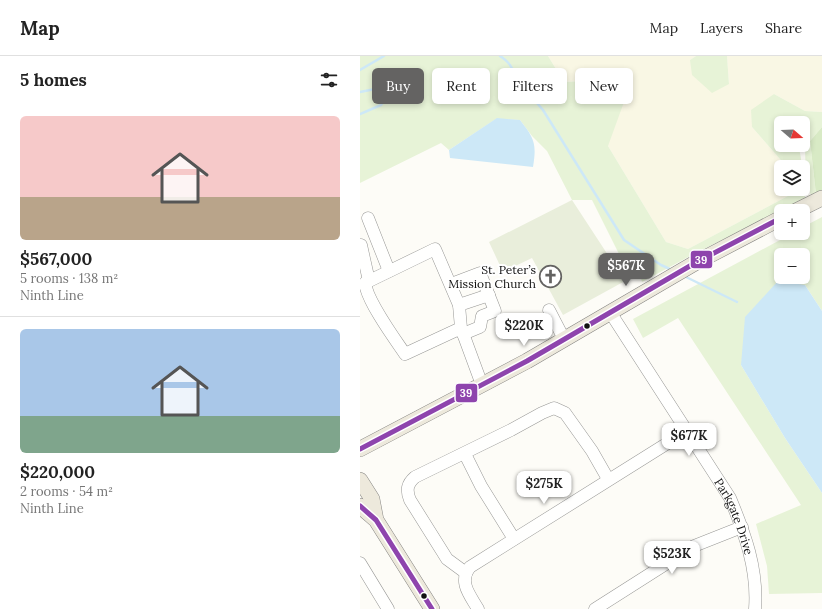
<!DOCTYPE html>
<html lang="en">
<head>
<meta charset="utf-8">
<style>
	:root { --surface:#fff; --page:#f6f6f6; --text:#222; --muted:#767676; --line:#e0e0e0; --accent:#646362 }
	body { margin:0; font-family:Lora,serif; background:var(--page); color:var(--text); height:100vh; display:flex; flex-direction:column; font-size:15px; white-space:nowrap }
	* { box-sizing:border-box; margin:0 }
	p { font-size:13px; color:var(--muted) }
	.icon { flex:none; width:22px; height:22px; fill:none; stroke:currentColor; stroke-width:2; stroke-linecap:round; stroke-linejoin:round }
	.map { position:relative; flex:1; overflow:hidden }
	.sheet { display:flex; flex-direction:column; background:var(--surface); width:360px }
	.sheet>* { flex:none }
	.banner { position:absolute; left:12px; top:12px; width:380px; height:36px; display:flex; gap:8px }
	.needle { width:26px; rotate:109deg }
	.fabs { position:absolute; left:414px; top:60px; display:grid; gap:8px }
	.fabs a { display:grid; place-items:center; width:36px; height:36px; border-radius:6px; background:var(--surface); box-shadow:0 2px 6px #0003; font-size:20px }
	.price { position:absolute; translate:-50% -34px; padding:0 9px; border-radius:8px; background:#fff; color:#222; font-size:13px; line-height:26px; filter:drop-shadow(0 1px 2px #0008) }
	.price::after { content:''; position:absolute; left:50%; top:24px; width:12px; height:9px; margin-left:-6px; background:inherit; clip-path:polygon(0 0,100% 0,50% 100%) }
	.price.active { background:var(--accent); color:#fff }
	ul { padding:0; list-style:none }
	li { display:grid; align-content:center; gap:8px; height:212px; padding:0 20px }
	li+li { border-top:1px solid var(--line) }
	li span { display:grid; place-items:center; height:124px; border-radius:6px; color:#555 }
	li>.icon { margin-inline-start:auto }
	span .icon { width:72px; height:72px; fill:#fffc; stroke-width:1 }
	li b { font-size:17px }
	h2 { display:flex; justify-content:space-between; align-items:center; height:48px; padding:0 20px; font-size:17px }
	.chip { padding:0 14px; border-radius:6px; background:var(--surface); box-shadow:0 2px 6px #0003; font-size:14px; line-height:36px }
	.chip.active { background:var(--accent); color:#fff }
	header { display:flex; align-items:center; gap:24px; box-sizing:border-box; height:56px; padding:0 20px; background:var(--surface); border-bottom:1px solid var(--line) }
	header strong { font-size:19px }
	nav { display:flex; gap:22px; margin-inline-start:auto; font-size:14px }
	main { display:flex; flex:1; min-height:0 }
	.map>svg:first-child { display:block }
</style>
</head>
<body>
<header>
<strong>Map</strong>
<nav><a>Map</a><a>Layers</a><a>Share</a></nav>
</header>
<main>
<section class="sheet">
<h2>5 homes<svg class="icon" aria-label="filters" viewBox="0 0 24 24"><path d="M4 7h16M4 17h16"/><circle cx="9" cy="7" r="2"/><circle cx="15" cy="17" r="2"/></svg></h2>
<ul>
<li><span style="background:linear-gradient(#f6c9c9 65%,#b9a48a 0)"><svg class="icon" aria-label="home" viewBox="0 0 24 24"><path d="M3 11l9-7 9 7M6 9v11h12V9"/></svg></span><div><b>$567,000</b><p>5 rooms · 138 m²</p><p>Ninth Line</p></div></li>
<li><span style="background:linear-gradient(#a9c7e8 70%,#7fa58c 0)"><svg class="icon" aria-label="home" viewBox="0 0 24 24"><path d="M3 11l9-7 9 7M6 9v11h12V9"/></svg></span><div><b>$220,000</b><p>2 rooms · 54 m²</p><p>Ninth Line</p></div></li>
</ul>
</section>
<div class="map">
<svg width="462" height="553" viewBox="0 0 462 553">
	<rect width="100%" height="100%" fill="#fdfcf7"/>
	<path fill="#f9f7e4" d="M188,0H336L330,4L369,27L367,0H462V56L445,55L414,38L392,71L426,110L442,109V111H421V133H441L328,193L306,186L248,90L246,24L204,26Z"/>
	<path fill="#e7f3d7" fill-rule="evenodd" d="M0,0H188L204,26L246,24L264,46L248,90L306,186L328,193L441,133L446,142L332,199L282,226L278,211L273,203L261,202L232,144H212L187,95L172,80L160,64L136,63L89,94L81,87L0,127Z
		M336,0H367L369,28L352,37L332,19L330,4Z
		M414,38L445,55L462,56V71L450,85L456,138L451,139L446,127L445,92L439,91L442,109L426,110L392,71L391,54ZM421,67H443V89H421Z
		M462,161V255L445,229L381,309L425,382L462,437V537L409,538L407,510L396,468L441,449L318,262L283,282L273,263L433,177H443V171ZM421,199H443V221H421Z"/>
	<path fill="#d8eac5" d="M462,71V135L456,138L450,85Z"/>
	<path fill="#e9eedb" d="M212,144L265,225L203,259L172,202L143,216L129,186Z"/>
	<path fill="#cde8f7" d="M137,62L160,64C174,82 177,87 173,111L90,102L89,94Z
		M418,225L445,229L462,255V437L425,382L381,309L385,261Z"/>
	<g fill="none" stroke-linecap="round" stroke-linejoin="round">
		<path stroke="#cde8f7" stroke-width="2.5" d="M140,0C154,9 154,16 155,31L170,39L183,54L264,184L301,209L312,214
			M0,14L24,0
			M0,36L20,32L26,36V43L21,49L0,58
			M324,220L377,246"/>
		<defs>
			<g id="minor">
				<path d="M8,162L29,215"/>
				<path d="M1,189L9,225"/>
				<path d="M91,228L120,217L135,255L122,260L120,271L103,278"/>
				<path d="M99,249L129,239"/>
				<path d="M189,254L204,283"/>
				<path id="s1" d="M250,256L370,442C385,478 398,513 395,553"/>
				<path d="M101,272L45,298C34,282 7,245 5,227L75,193L99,249L101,272L122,329"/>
				<path d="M105,398L121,430L154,483"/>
				<path d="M0,507L28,553"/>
				<path d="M106,517L87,503L50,444C46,434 47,428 55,421L151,374L182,357L194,352L205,357L232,395L248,423"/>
				<path d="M118,553C110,539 98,526 110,511L327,375"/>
				<path d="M235,553L334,490L382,471"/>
			</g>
			<path id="major" d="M436,155L462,142
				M0,393L167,305L335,207L421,162
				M0,424L12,443L16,464
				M0,450L16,464L72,553"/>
		</defs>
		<use href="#minor" stroke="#979795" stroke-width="13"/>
		<use href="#major" stroke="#858482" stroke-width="16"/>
		<use href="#minor" stroke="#fffffe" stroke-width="12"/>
		<use href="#major" stroke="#ede9dc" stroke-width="15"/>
		<defs>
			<path id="bus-1" d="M0,393L167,305L335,207L421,162
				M0,450L16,464L72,553"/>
		</defs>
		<use href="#bus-1" stroke="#fff" stroke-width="8"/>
		<use href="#bus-1" stroke="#8e44ad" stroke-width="5"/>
	</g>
	<defs>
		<symbol id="church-ring" viewBox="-11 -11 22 22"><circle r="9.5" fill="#fff" stroke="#646362" stroke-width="1.5"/><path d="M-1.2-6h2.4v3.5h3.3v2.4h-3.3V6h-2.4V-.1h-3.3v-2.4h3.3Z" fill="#646362"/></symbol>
	</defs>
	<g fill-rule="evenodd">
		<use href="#church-ring" x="178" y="208" width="25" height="25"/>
	</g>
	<g fill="#111" stroke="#fff" stroke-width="1.5">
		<circle cx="227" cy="270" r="3.5"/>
		<circle cx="64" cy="540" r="3.5"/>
	</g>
	<g text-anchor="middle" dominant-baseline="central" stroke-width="4" stroke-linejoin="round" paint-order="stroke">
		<g font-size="12" fill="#111" stroke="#fff" text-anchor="end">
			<text x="176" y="213">St. Peter’s<tspan x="176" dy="14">Mission Church</tspan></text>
		</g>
		<g font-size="12" fill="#111" stroke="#fff">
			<text stroke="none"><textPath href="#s1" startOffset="240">Parkgate Drive</textPath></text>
		</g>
	</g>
	<g stroke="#fff" stroke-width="1.5">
		<rect x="330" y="194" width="23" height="19" rx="4" fill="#8e44ad"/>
		<rect x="95" y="327" width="23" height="20" rx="4" fill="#8e44ad"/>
	</g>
	<g font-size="11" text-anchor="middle" font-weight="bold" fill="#fff">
		<text x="341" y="208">39</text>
		<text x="106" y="341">39</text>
	</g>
</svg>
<div class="fabs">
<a><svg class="needle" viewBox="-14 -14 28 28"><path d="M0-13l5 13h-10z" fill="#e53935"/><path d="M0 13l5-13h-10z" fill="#767676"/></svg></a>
<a><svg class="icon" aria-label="layers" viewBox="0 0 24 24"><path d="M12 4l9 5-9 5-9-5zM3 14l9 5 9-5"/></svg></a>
<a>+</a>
<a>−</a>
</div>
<b class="price active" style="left:266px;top:231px">$567K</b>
<b class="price" style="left:164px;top:291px">$220K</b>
<b class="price" style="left:329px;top:401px">$677K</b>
<b class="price" style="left:184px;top:449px">$275K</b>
<b class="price" style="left:312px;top:519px">$523K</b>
<div class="banner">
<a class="chip active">Buy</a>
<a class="chip">Rent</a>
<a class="chip">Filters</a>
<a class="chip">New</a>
</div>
</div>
</main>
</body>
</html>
